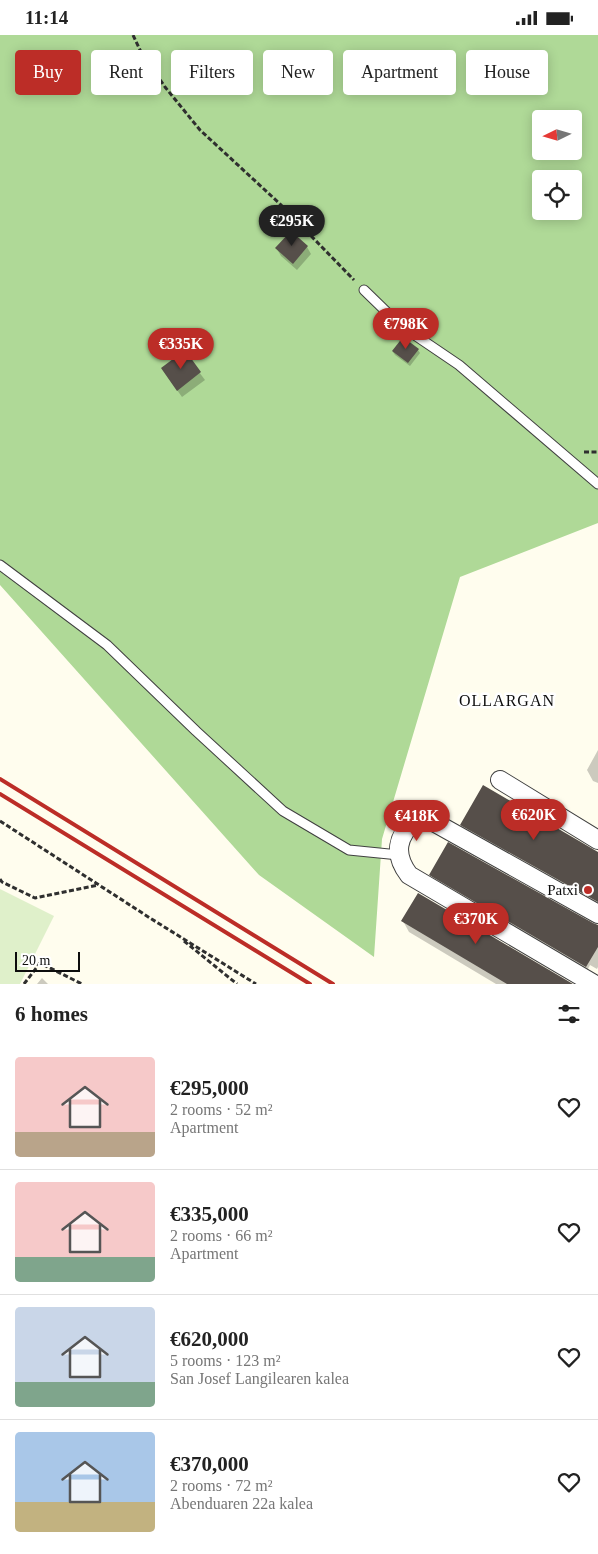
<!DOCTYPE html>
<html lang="en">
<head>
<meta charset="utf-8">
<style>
	:root { --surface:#fff; --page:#f2f2f2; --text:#222; --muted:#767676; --line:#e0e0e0; --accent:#bc2d27 }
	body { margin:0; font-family:"Times New Roman",serif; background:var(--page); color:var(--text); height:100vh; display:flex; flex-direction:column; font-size:19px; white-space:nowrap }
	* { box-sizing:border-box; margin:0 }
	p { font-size:16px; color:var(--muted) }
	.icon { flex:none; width:28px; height:28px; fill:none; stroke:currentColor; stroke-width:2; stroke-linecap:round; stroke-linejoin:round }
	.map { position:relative; height:949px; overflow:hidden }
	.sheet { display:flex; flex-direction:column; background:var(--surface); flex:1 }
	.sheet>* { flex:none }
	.guide { position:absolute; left:15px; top:15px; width:569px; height:45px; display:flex; gap:10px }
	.needle { width:32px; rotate:265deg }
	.buttons { position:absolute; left:532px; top:75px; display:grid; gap:10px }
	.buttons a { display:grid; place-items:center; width:50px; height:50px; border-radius:5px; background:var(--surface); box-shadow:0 2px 12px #0003; font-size:25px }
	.scale { position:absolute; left:15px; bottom:12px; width:65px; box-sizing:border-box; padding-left:5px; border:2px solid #0d0d0d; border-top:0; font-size:14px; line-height:18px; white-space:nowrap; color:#0d0d0d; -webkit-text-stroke:4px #fff; paint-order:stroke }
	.price { position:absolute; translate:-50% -42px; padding:0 11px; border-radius:18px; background:var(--accent); color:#fff; font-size:16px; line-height:32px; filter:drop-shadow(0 1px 2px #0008) }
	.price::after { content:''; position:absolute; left:50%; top:30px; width:15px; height:11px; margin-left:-8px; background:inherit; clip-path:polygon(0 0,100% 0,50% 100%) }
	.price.on { background:#222; color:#fff }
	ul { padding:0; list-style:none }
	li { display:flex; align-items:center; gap:15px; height:125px; padding:0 15px }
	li+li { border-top:1px solid var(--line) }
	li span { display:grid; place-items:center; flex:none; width:140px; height:100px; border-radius:5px; color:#555 }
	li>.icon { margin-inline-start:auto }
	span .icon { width:60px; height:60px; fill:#fffc; stroke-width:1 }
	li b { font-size:21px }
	h2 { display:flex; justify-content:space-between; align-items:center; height:60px; padding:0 15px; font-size:21px }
	.chip { padding:0 18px; border-radius:5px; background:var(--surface); box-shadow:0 2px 12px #0003; font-size:18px; line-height:45px }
	.chip.on { background:var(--accent); color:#fff }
	.status { display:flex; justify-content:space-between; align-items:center; height:35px; padding:0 25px; background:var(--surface); direction:ltr }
	.status svg { height:14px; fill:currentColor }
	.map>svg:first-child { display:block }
</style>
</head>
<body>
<div class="status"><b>11:14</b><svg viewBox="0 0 49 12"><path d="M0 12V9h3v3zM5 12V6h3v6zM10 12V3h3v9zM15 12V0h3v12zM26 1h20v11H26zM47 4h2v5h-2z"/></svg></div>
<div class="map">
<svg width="598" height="949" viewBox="0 0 598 949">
	<rect width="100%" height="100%" fill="#fffdee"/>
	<path fill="#afd997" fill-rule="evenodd" d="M0,0H598V488L460,542L382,804L374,922L259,840L0,550ZM541,84H574V116H541ZM541,144H574V176H541Z"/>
	<path fill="#dff0ca" d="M0,854L54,881L20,949H0Z"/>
	<path fill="#0003" d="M307,212L311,219L297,235L281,221L277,214Z
		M418,315L420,318L410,331L395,320L393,317Z
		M184,317L205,345L182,362L162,334Z
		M598,715V748L593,746L587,735Z
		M461,790L598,818V873L468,800Z
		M431,840L598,891V932L597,934L590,930L586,938L437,850Z
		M403,886L571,949H496L409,897Z
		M42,943L48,949H37Z"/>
	<path fill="#564f4a" d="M291,196L308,211L293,229L275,213Z
		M403,302L419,314L408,328L392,316Z
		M185,315L201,337L177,356L161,333Z
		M483,750L598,817V867L460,790Z
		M448,807L593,888L598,890V912L586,932L429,840Z
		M418,858L573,949H507L401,886Z"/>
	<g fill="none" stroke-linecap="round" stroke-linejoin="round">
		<defs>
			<path id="lane" d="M364,255L400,290L459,330L598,449
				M0,530L107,610L196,696L283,776L349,815L399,820"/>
			<path id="street" d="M500,745L598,805
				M594,949L409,840C393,819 397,801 416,784L430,785L598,879"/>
		</defs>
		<use href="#lane" stroke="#404040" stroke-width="11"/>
		<use href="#street" stroke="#404040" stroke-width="20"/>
		<path stroke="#2f2f2f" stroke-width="3" stroke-dasharray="5 2.5" stroke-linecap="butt" d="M133,0L141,17L165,52L200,95L279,168L354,245
			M584,417H598
			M0,786L150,883L256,949
			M0,844L2,847L35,863L98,850
			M184,906L237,949
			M24,949L40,928L82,949"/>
		<use href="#lane" stroke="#fff" stroke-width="9"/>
		<use href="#street" stroke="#fff" stroke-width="18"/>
		<path stroke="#bc2d27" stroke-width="4" d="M0,744L333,949
			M0,759L310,949"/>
	</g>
	<circle fill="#bc2d27" stroke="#fff" stroke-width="2" cx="588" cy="855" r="5"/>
	<g text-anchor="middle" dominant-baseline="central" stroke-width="5" stroke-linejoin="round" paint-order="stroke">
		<g font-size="15" fill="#0d0d0d" stroke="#fff" text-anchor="end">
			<text x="578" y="855">Patxi</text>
		</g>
		<g font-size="16" letter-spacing="1" fill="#0d0d0d" stroke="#fff">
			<text x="507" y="665">OLLARGAN</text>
		</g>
	</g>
</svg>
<div class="buttons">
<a><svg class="needle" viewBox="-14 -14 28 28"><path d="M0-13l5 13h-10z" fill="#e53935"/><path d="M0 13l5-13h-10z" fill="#767676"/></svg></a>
<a><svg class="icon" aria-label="locate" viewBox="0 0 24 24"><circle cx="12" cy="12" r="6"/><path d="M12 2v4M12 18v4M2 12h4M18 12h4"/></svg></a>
</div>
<div class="scale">20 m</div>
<b class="price on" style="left:292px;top:212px">€295K</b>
<b class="price" style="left:406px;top:315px">€798K</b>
<b class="price" style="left:181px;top:335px">€335K</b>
<b class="price" style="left:534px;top:806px">€620K</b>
<b class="price" style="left:417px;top:807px">€418K</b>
<b class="price" style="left:476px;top:910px">€370K</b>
<div class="guide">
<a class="chip on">Buy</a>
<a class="chip">Rent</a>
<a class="chip">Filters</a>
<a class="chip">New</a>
<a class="chip">Apartment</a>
<a class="chip">House</a>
</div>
</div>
<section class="sheet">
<h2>6 homes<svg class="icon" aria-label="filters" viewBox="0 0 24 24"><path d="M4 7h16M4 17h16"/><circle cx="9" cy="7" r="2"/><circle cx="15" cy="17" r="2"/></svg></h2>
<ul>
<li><span style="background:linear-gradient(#f6c9c9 75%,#b9a48a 0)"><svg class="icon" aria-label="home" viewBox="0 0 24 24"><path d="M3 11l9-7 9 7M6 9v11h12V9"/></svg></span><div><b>€295,000</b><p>2 rooms · 52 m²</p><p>Apartment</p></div><svg class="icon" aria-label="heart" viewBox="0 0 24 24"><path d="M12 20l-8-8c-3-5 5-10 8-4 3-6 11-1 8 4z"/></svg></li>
<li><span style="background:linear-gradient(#f6c9c9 75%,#7fa58c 0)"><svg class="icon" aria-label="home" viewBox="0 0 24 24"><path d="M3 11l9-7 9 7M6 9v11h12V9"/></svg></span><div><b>€335,000</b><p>2 rooms · 66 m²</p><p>Apartment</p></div><svg class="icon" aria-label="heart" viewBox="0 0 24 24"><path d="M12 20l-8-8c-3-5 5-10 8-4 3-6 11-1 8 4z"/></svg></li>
<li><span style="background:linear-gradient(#c9d6e8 75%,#7fa58c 0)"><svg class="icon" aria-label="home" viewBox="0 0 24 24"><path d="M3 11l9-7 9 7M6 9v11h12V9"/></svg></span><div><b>€620,000</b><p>5 rooms · 123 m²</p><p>San Josef Langilearen kalea</p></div><svg class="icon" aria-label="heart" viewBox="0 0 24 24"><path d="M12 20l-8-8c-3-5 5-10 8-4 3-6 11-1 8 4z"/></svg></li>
<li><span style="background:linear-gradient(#a9c7e8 70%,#c2b280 0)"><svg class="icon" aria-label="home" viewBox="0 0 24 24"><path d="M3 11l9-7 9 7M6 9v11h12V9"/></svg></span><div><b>€370,000</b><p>2 rooms · 72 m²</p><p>Abenduaren 22a kalea</p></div><svg class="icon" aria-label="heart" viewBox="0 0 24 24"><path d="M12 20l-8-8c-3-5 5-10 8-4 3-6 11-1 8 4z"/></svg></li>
</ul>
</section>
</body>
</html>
